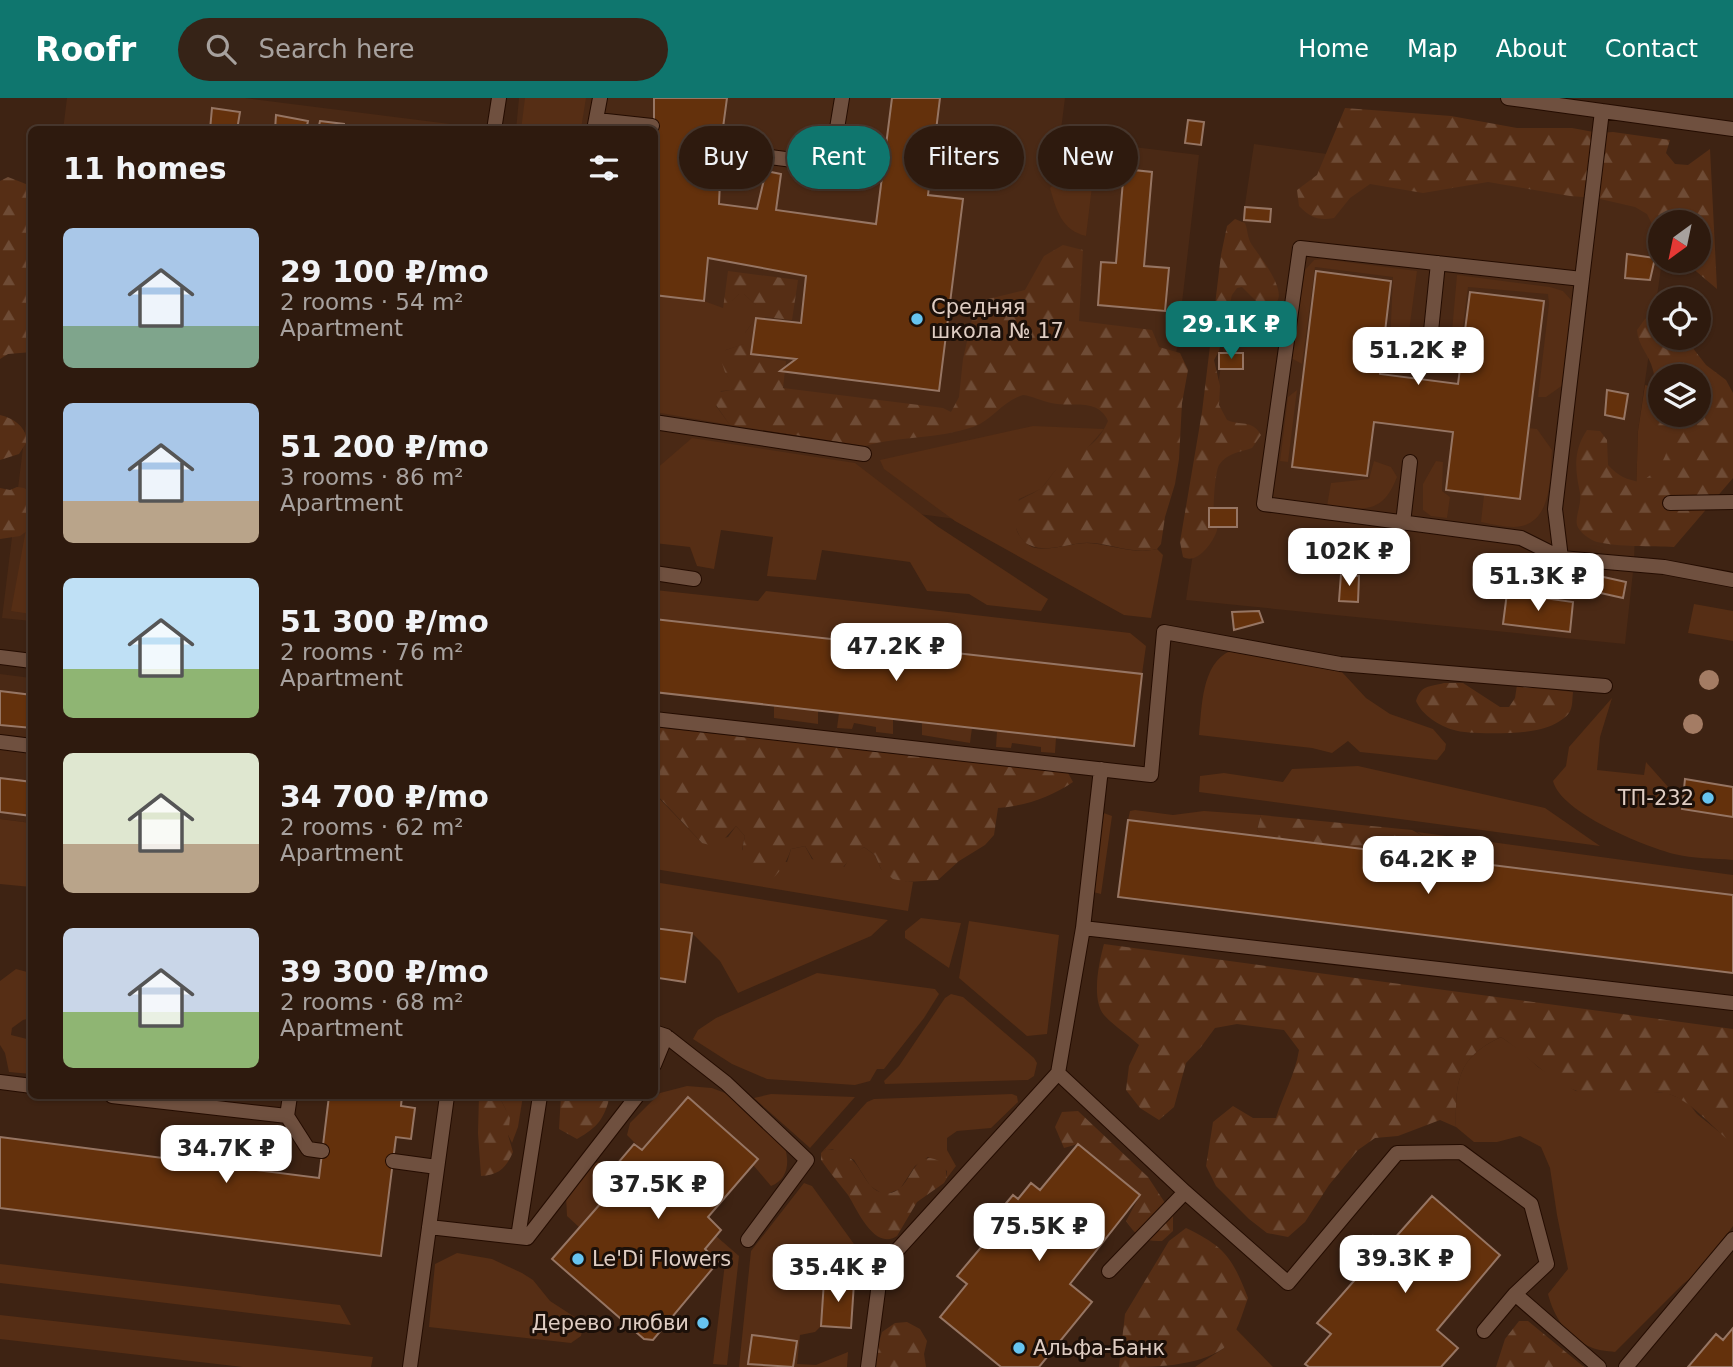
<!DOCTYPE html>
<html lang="en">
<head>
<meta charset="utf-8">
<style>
	:root { --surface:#2e1a0e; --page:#362317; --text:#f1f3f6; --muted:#a7a19e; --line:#49382e; --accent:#0f766e }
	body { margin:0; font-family:"DejaVu Sans",sans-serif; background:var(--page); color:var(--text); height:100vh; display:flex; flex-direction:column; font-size:26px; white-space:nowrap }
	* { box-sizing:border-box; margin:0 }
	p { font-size:23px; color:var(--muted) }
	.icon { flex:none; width:38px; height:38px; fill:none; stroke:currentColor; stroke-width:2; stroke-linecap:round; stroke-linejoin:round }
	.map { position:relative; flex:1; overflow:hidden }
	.sheet { position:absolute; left:28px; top:28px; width:630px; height:973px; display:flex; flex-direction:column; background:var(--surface); border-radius:10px; box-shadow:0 2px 5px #0004,0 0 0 2px var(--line) }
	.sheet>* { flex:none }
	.top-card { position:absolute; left:679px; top:28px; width:665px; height:63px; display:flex; gap:14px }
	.needle { width:46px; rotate:213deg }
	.fabs { position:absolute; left:1648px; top:112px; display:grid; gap:14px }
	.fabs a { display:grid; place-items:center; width:63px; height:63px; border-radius:50%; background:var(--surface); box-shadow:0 2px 5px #0004,0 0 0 2px var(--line); font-size:35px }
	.price { position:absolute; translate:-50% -60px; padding:0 16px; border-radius:14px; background:#fff; color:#222; font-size:23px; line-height:46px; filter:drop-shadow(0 2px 4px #0008) }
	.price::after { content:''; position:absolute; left:50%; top:42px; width:21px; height:16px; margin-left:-10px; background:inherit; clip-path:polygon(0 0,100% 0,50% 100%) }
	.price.selected { background:var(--accent); color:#fff }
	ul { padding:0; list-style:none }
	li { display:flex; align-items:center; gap:21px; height:175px; padding:0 35px }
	li span { display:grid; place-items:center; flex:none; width:196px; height:140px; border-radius:10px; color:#555 }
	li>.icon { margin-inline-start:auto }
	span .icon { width:84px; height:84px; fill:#fffc; stroke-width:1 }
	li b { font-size:30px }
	h2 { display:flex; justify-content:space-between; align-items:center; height:84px; padding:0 35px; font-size:30px }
	.tag { padding:0 24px; border-radius:32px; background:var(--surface); box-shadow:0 2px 5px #0004,0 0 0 2px var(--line); font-size:24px; line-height:63px }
	.tag.selected { background:var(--accent); color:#fff }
	header { display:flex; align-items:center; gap:42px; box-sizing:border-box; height:98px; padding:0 35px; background:var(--accent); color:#fff }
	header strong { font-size:33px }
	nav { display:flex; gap:38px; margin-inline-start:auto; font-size:24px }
	.search { width:490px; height:63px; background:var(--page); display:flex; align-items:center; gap:18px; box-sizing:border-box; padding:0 24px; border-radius:38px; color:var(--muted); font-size:26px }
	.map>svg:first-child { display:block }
</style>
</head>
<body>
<header>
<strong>Roofr</strong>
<div class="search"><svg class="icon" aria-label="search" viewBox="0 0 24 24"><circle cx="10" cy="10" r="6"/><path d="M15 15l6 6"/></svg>Search here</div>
<nav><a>Home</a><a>Map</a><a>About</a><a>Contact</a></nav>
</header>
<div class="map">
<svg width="1733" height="1269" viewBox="0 0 1733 1269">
	<defs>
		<pattern id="forest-firs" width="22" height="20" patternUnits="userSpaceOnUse" patternTransform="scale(1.75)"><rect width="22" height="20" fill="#562e15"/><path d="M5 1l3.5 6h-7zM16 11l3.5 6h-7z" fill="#6e4b35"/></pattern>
	</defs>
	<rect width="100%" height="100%" fill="#3e2313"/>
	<path fill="#4a2915" d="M67,0H245L458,27V32H63Z
		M519,0H1065L1060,40L1199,57L1154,449L934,418L655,384L654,32H516Z
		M1254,46L1592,92L1669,106L1661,124L1662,163L1638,333L1634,465L1625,546L1186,502Z
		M31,285V523L2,520Z
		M0,576L31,580V725L0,721Z"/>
	<path fill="#562e15" d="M525,0H586L581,31L554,29L551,31L521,32Z
		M1094,72L1086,138C1061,132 1056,111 1050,90L1067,74Z
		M1322,161L1417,173L1408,241L1412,253L1409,269L1389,266L1393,179L1315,169L1302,266L1291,260L1305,172L1314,162Z
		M1457,177L1550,189L1563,193L1572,203L1563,287L1546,299H1538L1549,206L1548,196L1468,189L1457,274L1439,272L1441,260L1451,245Z
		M739,196H744L756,207V220L745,235V246L726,252L725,274L735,289L731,292L721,293L716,308L730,327L655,314L654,197L704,203L723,210Z
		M1645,287L1661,291V317L1671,348L1635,428L1638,333Z
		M1297,292L1288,364L1280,363L1288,299Z
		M1033,328L1104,331L1084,354L1055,373L1041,391L1019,401C1018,412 1012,429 1020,438C1022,442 1028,447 1032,449C1049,454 1070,445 1087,445C1111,446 1133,457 1157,451L1163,457L1151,520L1124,517L955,423L884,371L880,362Z
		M1528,330L1537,331L1552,352C1550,378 1553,428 1514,429C1503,429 1492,426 1481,424L1484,397Z
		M692,340L855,365L937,428L1048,501L1041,513L987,507L969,496L927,493L910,464L822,452L816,482L767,478L773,439L721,432L714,471L697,468L690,449L654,445L655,372Z
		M1374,363L1391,369L1397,379C1382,418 1363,411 1327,408L1331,385L1369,381Z
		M1436,363L1443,364L1442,393L1450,399L1447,420L1431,418L1423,412V386Z
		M31,404V516L11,513Z
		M655,492L758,503L766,493L1130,535L1146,548L1142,576L655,521Z
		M1694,506L1733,513V543L1688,535Z
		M1230,553L1341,573L1366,600L1390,616L1433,631L1446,646L1445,652L1437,662L1360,654L1348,643L1332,655L1312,650L1199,637C1202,610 1201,566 1230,553Z
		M1612,600L1600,639L1597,672L1644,677L1646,664L1669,690L1682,711L1733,719V762C1714,760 1693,761 1674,756C1644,748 1561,715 1553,683L1566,668L1569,649Z
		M774,608L818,613V626L774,620Z
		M839,615L893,621V636L876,634V629L854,625L852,631L837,630Z
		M922,624L972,630L970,645L922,637Z
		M997,633L1056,640L1055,655L1041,654V649L1012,645L1011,650L996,649Z
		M1358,668L1545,710L1600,748L1199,694L1200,678L1224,675L1283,684L1292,671Z
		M654,695L702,745L728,739L736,728L745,738L742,752L787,764L791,751L805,748L812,761L844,769L852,756L864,749L875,757L881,771L907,784H913L908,813L655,771Z
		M1135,712L1173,717L1204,713L1261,717L1257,732L1265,739L1128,722L1130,713Z
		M1101,714L1112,718L1101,796L1093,794Z
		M0,721L31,725V789L0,786Z
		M1417,734L1733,777V797L1416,758L1425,750L1423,738Z
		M654,784L888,822L871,838L738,895L720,863L692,835L655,830Z
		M921,820L961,825L949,870L905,840V833Z
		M969,823L1059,837L1047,936L1027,938L959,880Z
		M16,871L31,875V920L23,922L12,930L11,937L31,942V976L9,974L5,955L0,947V883Z
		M817,875L935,891L939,896L924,920L884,971H877L870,983L855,987L767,981L732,966L693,941L698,932L716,920Z
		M951,896L963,899L1034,960L1037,965L1034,978L1028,982L885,986L884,983L899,968L945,900Z
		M1501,939L1520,952L1538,969L1576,993L1667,995L1687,1003L1697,1016L1728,1041H1733V1128L1701,1172L1683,1186L1615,1254C1607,1253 1595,1252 1588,1248C1566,1237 1554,1219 1548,1196L1568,1171L1557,1117L1550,1070L1541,1049L1520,1038L1497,1044H1474L1456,1029C1456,983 1456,960 1501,939Z
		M687,988L712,990L733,998L785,1050C790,1066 787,1082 771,1088L753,1067L758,1061L688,1000L642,1052L627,1037L630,1025L660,995Z
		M771,996L855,999L810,1050L754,1000Z
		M1012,996L1017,998L1018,1004L991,1030L957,1033L947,1040V1052L956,1068L947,1080V1073L928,1059L915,1068L900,1091L887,1096L881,1095L870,1088L854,1062L832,1051H826L821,1055L867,1004L874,1001Z
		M499,998H523L518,1029L512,1045L508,1037L506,1012Z
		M601,1064L622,1081L580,1130L567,1118L566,1098L593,1065Z
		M804,1085L812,1088L867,1164L821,1228L815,1234L800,1237L797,1266L816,1267L848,1254L847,1269H739L751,1153Z
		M716,1138L739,1158L727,1267L713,1266L725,1165L718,1164L705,1151Z
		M457,1155L492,1161L522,1175L533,1182L550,1203L584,1225L581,1238L571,1245L429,1229L435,1166Z
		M0,1166L340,1207L351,1227L0,1185Z
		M0,1217L373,1259L371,1269H243L0,1241Z
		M1236,1231L1273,1269H1195L1224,1250Z"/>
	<path fill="url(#forest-firs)" fill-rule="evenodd" d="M1345,10L1451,18L1517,30H1572L1599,35L1613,34L1670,42L1666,55L1675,66L1688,67L1710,51L1717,191L1684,163H1699V124H1661V144L1647,116L1635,109L1596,100L1570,98L1488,84L1423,95L1370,86L1350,100L1334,120C1318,123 1310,119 1299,108L1297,92L1317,77Z
		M8,79L31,88L32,254L8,256L0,261V83Z
		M1235,121L1245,125C1248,132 1247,140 1252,147C1259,158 1302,209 1262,209L1242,189L1237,190L1232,197L1219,253L1214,262L1220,288L1219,307L1227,322C1240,328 1252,321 1261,337L1252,350C1240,354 1227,355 1219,367C1215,374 1213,408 1214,416C1215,421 1218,426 1217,432C1213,445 1197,467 1183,459L1180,444L1202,314L1221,157L1227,128Z
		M1063,147L1083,152L1079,223L1152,232L1159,249L1180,255L1188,272L1182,305L1179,361L1175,386L1165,419L1161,446L1157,451C1128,458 1103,440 1075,446C1063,448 1044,453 1032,448C1016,443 1016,424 1009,413C1019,399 1027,400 1040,391C1047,386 1051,376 1057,371C1078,353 1096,351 1108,323C1098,299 1070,310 1051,305C1041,303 1033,298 1023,297C1002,303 993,322 973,329C938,341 900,338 865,348L730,327L714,304L715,295L731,292L734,289L725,274L720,259L726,252L744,246L745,235L756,220V207L744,196H739L723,211L728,173L798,182L792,222L765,219L760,259L786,263L783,290L943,310L951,314L959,299L963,261L975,208L980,203L1025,192L1044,158Z
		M1657,213L1661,214V240H1685L1706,267L1726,282L1733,295V380L1674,449C1652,448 1618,449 1597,444C1590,442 1579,434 1577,427C1575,418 1582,406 1580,395C1575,371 1573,353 1587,332L1600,333L1607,342L1608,367C1618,378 1627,382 1641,384C1654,375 1662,368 1667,353C1662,340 1651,324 1651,311C1650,297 1657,286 1653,272C1649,256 1638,248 1637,232L1645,221ZM1661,278H1699V317H1661Z
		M0,317C15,321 23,327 28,342L19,356L0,362Z
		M17,389L24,390L31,395V430L20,438L0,441V390L10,392Z
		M1444,585H1463L1500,609H1509L1515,600L1517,587L1573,594C1572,602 1573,609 1569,615C1563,623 1550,629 1541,631C1526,636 1468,637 1454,632C1439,628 1422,617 1416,603C1421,587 1429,589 1444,585Z
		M654,629L1068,675L1073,684C1051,699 1025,708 998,710L994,737L985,747L959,763L938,782L907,784L893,781L881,771L875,757L864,749C851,757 845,768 835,779L821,774L805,748L791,751C786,766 779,776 766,786C740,777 739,763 745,738L736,728L717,749L702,745L655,695Z
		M1261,717L1412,732L1423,738L1428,744L1425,750L1416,758L1265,739L1257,732Z
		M1104,846L1733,931V1041L1728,1042C1712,1028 1687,1000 1668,996C1659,993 1646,996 1636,997C1617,999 1595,1000 1577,993C1547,982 1527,956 1501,939C1456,960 1456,984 1456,1029L1440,1022L1398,1038L1375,1040L1358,1052L1329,1087L1305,1124L1288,1139L1267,1135L1249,1121L1216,1088L1206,1068L1213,1024L1233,1008L1253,1020H1276C1283,997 1295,977 1299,952L1284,932L1237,926L1215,930L1201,949L1186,965L1174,1009L1159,1022L1140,1010L1126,992L1129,968L1139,947C1128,937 1114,928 1104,917C1091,901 1099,864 1104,846Z
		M479,998H499L510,1020L508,1037L513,1054C506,1070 499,1077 481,1078L478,1035Z
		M561,998H610C604,1021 598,1029 577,1041L559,1031Z
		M1078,1013L1148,1079L1173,1117V1133L1162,1143C1144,1144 1136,1138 1126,1123L1140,1097L1078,1046L1064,1050L1055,1029L1062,1014Z
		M826,1051C866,1052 859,1096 888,1095C914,1095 911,1041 945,1067L947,1080L944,1085L917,1104L897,1138C874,1153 857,1111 848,1097C839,1085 829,1074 821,1062V1055Z
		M1186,1130C1225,1149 1232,1159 1248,1200C1242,1216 1237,1237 1224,1250C1197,1269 1154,1269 1119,1269L1125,1216L1169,1143Z
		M1519,1223H1528L1584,1269H1496L1505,1241Z
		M907,1224L920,1231L927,1243L924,1256L926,1269H872L882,1234L895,1225Z"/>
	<path fill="#64310c" stroke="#967563" stroke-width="2" d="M654,0H727L722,37L719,106L757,111L766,73L781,76L776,112L876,126L892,0H940L928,97L963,101L939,293L780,273L796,261L751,256L756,220L801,225L806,178L708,160L704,203L654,197Z
		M212,10L240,14L237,32H210Z
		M276,17L308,23L306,32H275Z
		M1188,22L1204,24L1201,47L1185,45Z
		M320,23L344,26V32H318Z
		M1124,71L1152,74L1144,168L1169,170L1165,213L1098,207L1101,164L1116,165Z
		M1245,109L1271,111L1270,124L1244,122Z
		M1627,156L1655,160L1650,182L1625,180Z
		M1316,173L1391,183L1380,276L1458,286L1470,194L1544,203L1520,401L1446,392L1453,334L1374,324L1367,378L1292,369Z
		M1219,255H1243V271H1219Z
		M1607,292L1628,296L1624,321L1605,317Z
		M1209,410H1237V429H1209Z
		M1341,476L1359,478L1358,504L1339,503Z
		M1599,478L1626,484L1623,500L1596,494Z
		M1507,495L1573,504L1570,534L1503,526Z
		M1259,513L1263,524L1234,532L1232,514Z
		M654,521L1142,576L1134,648L654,594Z
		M0,593L32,597V630L0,627Z
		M0,680L32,684V718L0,714Z
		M1685,681L1733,689V719L1682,711Z
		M1128,722L1733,797V875L1118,799Z
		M654,830L692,835L685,884L659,880L654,890Z
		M329,998H402L401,1008L415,1010L411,1041L396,1039L381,1158L0,1110V1039L319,1080Z
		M688,999L758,1061L708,1119L721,1132L705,1151L718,1164L653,1242L644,1241L552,1161L622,1081L612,1072L634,1046L642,1052Z
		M1078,1046L1140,1097L1070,1186L1092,1204L1039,1269H1001L940,1219L967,1186L957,1178L999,1128L992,1122L1013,1097L1018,1101L1031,1085L1040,1092Z
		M1432,1098L1500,1157L1437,1232L1458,1250L1441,1269H1309L1305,1266L1331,1236L1317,1225L1360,1176L1349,1166L1373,1138L1386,1150Z
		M824,1183L854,1185L851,1230L821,1228Z
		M1733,1230V1269H1688L1716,1236L1723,1242Z
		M752,1237L797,1243L793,1269L748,1266Z"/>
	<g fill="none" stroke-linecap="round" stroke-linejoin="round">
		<defs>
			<path id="lane" d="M1508,0L1733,31
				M597,22L652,28
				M494,32L499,0
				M594,32L600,0
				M722,37L770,59L831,67L842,0
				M1582,181L1602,13
				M1430,243L1438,165
				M654,324L864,356
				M1670,405L1733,404
				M1403,425L1410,364
				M1561,460L1555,411L1582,181L1300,150L1264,406L1521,440L1561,460L1664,469L1733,482
				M654,475L694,481
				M0,559L32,563
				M654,621L1151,677L1164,534L1340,566L1605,588
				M0,644L32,648
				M1101,671L1083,830L1733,905
				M654,934L666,938L726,985L807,1062L748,1142
				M654,967L666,938
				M1058,975L1185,1094L1288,1185L1397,1055L1461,1054L1531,1106L1547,1166L1515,1196L1599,1269
				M0,984L32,988
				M112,998L287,1018L290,998
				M287,1018L308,1051L322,1053
				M393,1063L437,1069
				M429,1129L527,1140L637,998
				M518,1139L540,998
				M1109,1173L1185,1094
				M1484,1233L1515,1196
				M410,1269L447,998
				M868,1269L881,1170L1058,975L1083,830
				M1626,1269L1733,1141"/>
		</defs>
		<use href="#lane" stroke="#240c00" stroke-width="16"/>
		<use href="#lane" stroke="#6f503f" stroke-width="14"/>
	</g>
	<g fill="#a47c64">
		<circle cx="1709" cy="582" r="10"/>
		<circle cx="1693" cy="626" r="10"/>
	</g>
	<g fill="#67c4f0" stroke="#1c1009" stroke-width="2.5">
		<circle cx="917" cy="221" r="7"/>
		<circle cx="1708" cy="700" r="7"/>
		<circle cx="578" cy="1161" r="7"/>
		<circle cx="703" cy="1225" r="7"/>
		<circle cx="1019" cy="1250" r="7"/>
	</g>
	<g text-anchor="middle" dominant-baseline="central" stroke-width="6" stroke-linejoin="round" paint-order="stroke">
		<g font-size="21" fill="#dfcdc3" stroke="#1c1009" text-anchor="start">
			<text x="931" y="209">Средняя<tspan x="931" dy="24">школа № 17</tspan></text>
			<text x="1694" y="700" text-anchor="end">ТП-232</text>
			<text x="592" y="1161">Le'Di Flowers</text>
			<text x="689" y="1225" text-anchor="end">Дерево любви</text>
			<text x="1033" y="1250">Альфа-Банк</text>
		</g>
	</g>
</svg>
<div class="fabs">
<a><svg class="needle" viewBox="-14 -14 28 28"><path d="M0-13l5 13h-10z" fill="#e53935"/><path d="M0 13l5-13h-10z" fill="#a7a19e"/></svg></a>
<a><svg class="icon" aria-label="locate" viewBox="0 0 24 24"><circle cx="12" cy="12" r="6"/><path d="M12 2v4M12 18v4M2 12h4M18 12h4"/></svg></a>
<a><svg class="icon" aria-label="layers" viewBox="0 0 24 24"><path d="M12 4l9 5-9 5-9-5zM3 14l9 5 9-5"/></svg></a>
</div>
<b class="price selected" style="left:1231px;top:263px">29.1K ₽</b>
<b class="price" style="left:1418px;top:289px">51.2K ₽</b>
<b class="price" style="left:1349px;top:490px">102K ₽</b>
<b class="price" style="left:1538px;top:515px">51.3K ₽</b>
<b class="price" style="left:896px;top:585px">47.2K ₽</b>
<b class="price" style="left:1428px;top:798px">64.2K ₽</b>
<b class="price" style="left:226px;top:1087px">34.7K ₽</b>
<b class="price" style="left:658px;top:1123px">37.5K ₽</b>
<b class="price" style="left:1039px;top:1165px">75.5K ₽</b>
<b class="price" style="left:1405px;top:1197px">39.3K ₽</b>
<b class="price" style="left:838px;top:1206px">35.4K ₽</b>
<div class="top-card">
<a class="tag">Buy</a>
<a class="tag selected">Rent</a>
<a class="tag">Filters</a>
<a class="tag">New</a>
</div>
<section class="sheet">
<h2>11 homes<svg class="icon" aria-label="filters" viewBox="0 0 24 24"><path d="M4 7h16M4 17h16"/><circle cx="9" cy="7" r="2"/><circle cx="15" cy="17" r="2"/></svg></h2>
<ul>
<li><span style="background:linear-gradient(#a9c7e8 70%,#7fa58c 0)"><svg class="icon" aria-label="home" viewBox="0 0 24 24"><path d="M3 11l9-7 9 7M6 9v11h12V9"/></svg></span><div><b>29 100 ₽/mo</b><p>2 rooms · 54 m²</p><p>Apartment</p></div></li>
<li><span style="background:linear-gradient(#a9c7e8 70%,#b9a48a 0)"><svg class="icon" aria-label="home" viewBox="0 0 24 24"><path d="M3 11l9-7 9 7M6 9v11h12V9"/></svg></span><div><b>51 200 ₽/mo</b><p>3 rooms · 86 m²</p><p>Apartment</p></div></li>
<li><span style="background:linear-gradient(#bfe0f5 65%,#8fb573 0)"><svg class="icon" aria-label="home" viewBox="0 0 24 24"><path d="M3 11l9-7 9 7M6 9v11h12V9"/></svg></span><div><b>51 300 ₽/mo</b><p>2 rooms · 76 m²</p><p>Apartment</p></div></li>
<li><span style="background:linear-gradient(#dfe7d0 65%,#b9a48a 0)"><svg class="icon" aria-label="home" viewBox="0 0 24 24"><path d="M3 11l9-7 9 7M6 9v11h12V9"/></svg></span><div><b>34 700 ₽/mo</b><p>2 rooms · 62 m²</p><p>Apartment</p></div></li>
<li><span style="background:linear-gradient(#c9d6e8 60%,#8fb573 0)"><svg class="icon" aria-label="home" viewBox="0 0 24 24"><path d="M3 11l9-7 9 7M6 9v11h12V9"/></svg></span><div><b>39 300 ₽/mo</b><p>2 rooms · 68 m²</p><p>Apartment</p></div></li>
</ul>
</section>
</div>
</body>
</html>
